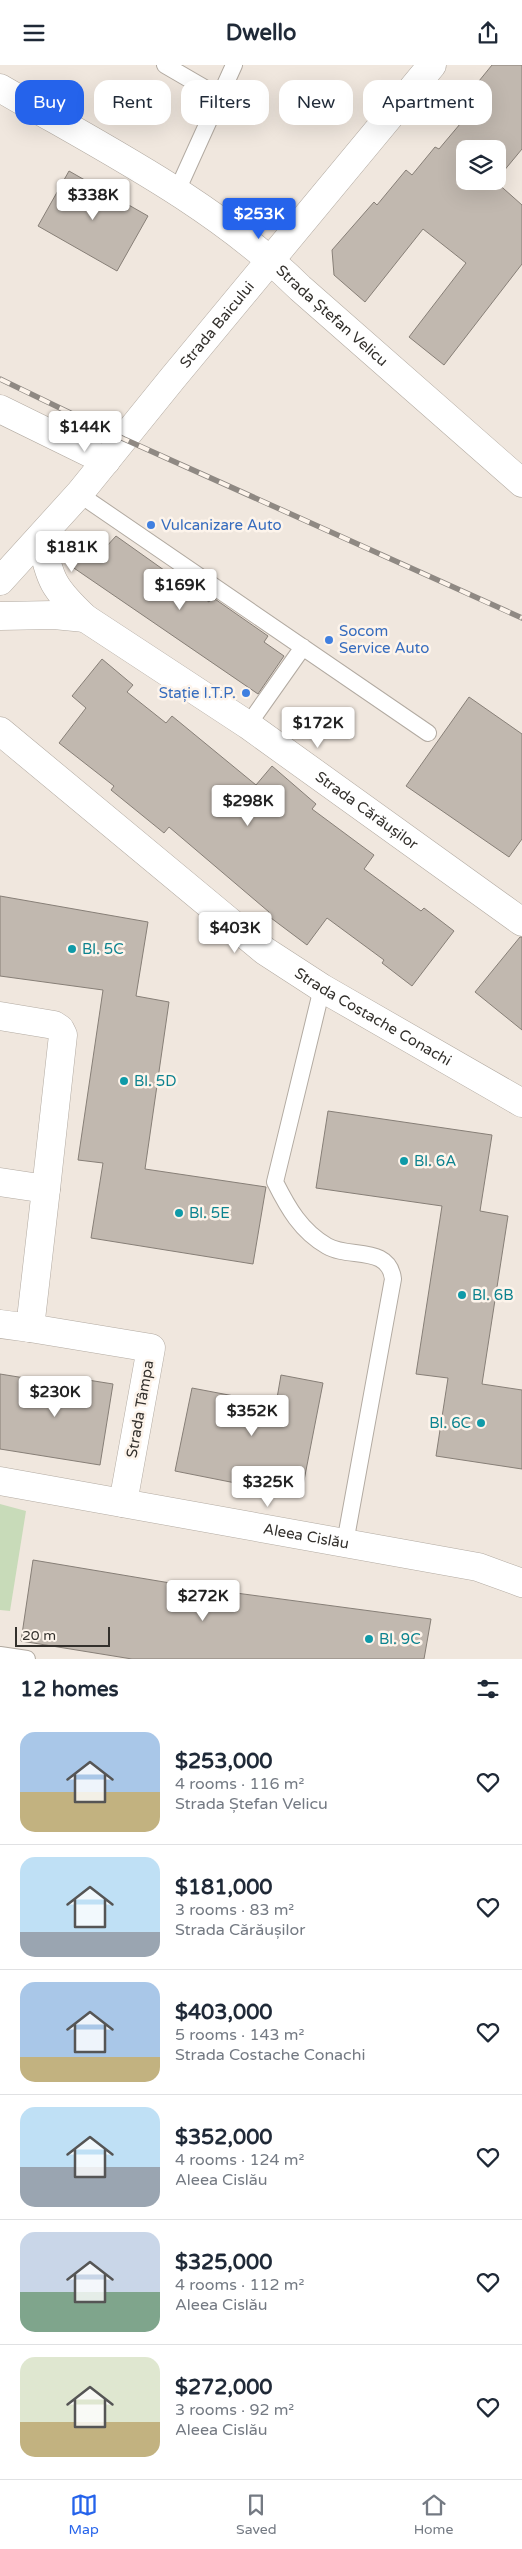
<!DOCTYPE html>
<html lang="en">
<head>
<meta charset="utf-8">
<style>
	:root { --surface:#fff; --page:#f2f2f3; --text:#1f2937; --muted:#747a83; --line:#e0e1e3; --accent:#2563eb }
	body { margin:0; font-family:"Varela Round",sans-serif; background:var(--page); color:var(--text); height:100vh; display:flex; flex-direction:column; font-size:19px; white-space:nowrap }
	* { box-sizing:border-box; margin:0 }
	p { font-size:16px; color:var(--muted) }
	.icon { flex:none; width:28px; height:28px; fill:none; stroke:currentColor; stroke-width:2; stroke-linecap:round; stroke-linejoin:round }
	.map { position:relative; height:1594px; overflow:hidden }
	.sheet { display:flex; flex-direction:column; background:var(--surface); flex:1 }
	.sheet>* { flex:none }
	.top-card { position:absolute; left:15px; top:15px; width:492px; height:45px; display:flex; gap:10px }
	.tools { position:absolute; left:456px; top:75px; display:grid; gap:10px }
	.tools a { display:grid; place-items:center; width:50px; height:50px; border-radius:10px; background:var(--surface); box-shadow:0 5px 20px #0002; font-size:25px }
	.scale { position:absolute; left:15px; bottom:12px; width:95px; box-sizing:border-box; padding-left:5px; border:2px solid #33302c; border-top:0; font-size:14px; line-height:18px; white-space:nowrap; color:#33302c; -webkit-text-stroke:4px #fdf4eb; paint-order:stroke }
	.price { position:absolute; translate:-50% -42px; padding:0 11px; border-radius:5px; background:#fff; color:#222; font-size:16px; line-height:32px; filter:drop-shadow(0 1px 2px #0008) }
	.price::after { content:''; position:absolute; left:50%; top:30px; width:15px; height:11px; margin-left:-8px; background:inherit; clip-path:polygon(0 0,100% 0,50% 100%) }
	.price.active { background:var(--accent); color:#fff }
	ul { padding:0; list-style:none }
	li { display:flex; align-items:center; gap:15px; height:125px; padding:0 20px }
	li+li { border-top:1px solid var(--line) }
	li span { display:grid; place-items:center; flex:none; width:140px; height:100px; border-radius:15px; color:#555 }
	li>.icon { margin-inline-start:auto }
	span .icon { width:60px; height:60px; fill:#fffc; stroke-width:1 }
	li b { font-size:21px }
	h2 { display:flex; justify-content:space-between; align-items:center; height:60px; padding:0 20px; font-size:21px }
	.tag { padding:0 18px; border-radius:15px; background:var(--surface); box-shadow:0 5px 20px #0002; font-size:18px; line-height:45px }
	.tag.active { background:var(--accent); color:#fff }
	header { display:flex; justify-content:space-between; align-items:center; height:65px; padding:0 20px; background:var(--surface); font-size:22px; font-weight:800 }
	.tabs { display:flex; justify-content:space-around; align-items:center; height:70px; border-top:1px solid var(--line); background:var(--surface); font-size:14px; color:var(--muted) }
	.tabs a { display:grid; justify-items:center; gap:2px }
	.tabs .active { color:var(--accent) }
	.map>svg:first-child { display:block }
</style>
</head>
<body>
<header><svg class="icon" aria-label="menu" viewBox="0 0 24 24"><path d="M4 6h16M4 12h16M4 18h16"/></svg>Dwello<svg class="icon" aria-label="share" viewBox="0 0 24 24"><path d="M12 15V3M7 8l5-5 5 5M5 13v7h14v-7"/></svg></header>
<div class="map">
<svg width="522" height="1594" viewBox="0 0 522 1594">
	<rect width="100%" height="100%" fill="#f0e7de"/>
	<path fill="#c8dbb9" d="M0,1439L26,1446L10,1546L0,1545Z"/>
	<path fill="#c1b8af" stroke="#877f77" d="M492,0H522V84L498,113V84H465V116H495L522,140V199L444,300L409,272L466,198L423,164L365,237L334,210L332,185L374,137L377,140L406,105L412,110L435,82L439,84L476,40L466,32Z
		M69,106L148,151L117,206L38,161Z
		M91,470L106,482L116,471L209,537L212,532L268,571L264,577L284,591L258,629L68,499Z
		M102,594L133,620L127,627L166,658L172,651L256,720L272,701L316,739L312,744L374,790L364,804L421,846L424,843L454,866L412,921L382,898L384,895L327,853L307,880L267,850L269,847L169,762L164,768L111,725L114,721L59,678L86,643L72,631Z
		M469,632L522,669V774L509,792L406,721Z
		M0,831L148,857L136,931L169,937L145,1104L266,1122L253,1199L91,1173L103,1098L78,1095L103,925L0,911Z
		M520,872H522V965L475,927Z
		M328,1046L492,1070L480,1146L508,1151L482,1319L522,1325V1404L436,1391L448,1313L416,1309L442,1141L316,1123Z
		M0,1309L68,1320L69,1312L113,1319L100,1400L0,1384Z
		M281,1310L323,1318L301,1431L175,1406L192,1323L276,1339Z
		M33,1495L206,1524L431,1554L424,1594H132L21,1576Z"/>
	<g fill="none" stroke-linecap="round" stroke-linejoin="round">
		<defs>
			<path id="lane" d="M165,0L220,32
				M177,126L234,0
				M79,429L428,668
				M248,660L303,582
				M322,923L275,1117C288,1143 301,1166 327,1181C349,1194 389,1180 393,1214L345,1478
				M0,1590L27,1594"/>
			<g id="street">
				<path id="s1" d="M0,23C103,83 214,138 300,223L522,418"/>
				<path d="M0,344L106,396"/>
				<path d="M0,951L54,960L60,964L63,970L46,1124L0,1117"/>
				<path d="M0,1259L30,1263L46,1124"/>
				<path d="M30,1263L151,1283L123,1438"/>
				<path id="s2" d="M0,1416L478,1502L522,1518"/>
			</g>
			<g id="secondary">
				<path id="s3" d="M41,472C49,515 54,524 85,553L248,660L522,857"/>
				<path id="s4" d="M0,516L79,429L172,314L432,0"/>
				<path d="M0,551L54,550L85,553"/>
				<path id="s5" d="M0,666L265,886L322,923L522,1038"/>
			</g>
		</defs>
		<use href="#lane" stroke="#b2aaa1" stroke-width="18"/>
		<use href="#street" stroke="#b2aaa1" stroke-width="29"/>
		<use href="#secondary" stroke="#b2aaa1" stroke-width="29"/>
		<use href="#lane" stroke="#fff" stroke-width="16"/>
		<use href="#street" stroke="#fff" stroke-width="28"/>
		<use href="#secondary" stroke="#fff" stroke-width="28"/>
		<defs>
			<path id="rail" d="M0,314L124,374L522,553"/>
		</defs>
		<use href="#rail" stroke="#8f8983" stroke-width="5.5"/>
		<use href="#rail" stroke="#fdf4eb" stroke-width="4" stroke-dasharray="11" stroke-linecap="butt"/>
	</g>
	<g fill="#3f7fe0" stroke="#fdf4eb" stroke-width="2">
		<circle cx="151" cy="460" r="5"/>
		<circle cx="329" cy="575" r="5"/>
		<circle cx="246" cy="628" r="5"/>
	</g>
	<g fill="#0f9aa8" stroke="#fdf4eb" stroke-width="2">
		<circle cx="72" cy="884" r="5"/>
		<circle cx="124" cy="1016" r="5"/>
		<circle cx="404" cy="1096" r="5"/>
		<circle cx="179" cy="1148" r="5"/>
		<circle cx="462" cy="1230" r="5"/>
		<circle cx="481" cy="1358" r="5"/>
		<circle cx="369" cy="1574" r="5"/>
	</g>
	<g text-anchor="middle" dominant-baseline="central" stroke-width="5" stroke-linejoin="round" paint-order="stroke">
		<g font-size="15" fill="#33302c" stroke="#fdf4eb">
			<text stroke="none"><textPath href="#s1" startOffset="404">Strada Ștefan Velicu</textPath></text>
			<text stroke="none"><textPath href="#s4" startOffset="336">Strada Baicului</textPath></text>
			<text stroke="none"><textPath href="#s3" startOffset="436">Strada Cărăușilor</textPath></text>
			<text stroke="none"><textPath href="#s5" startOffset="471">Strada Costache Conachi</textPath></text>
			<text transform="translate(140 1344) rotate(-80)">Strada Tâmpa</text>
			<text stroke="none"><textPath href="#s2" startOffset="311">Aleea Cislău</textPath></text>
		</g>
		<g font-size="15" fill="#366cbe" stroke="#fdf4eb" text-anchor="start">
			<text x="161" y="460">Vulcanizare Auto</text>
			<text x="339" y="566">Socom<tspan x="339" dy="17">Service Auto</tspan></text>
			<text x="236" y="628" text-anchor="end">Stație I.T.P.</text>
		</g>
		<g font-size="15" fill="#0d838f" stroke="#fdf4eb" text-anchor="start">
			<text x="82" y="884">Bl. 5C</text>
			<text x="134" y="1016">Bl. 5D</text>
			<text x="414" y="1096">Bl. 6A</text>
			<text x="189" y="1148">Bl. 5E</text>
			<text x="472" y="1230">Bl. 6B</text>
			<text x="471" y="1358" text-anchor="end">Bl. 6C</text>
			<text x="379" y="1574">Bl. 9C</text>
		</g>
	</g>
</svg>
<div class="tools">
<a><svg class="icon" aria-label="layers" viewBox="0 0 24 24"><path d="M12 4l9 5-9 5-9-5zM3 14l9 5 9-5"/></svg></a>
</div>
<div class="scale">20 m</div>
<b class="price" style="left:93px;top:156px">$338K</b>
<b class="price active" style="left:259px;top:175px">$253K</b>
<b class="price" style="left:85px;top:388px">$144K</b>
<b class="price" style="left:72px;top:508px">$181K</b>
<b class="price" style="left:180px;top:546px">$169K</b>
<b class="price" style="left:318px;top:684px">$172K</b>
<b class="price" style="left:248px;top:762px">$298K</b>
<b class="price" style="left:235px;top:889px">$403K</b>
<b class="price" style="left:55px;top:1353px">$230K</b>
<b class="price" style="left:252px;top:1372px">$352K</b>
<b class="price" style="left:268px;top:1443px">$325K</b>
<b class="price" style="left:203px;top:1557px">$272K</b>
<div class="top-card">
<a class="tag active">Buy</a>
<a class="tag">Rent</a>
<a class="tag">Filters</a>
<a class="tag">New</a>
<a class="tag">Apartment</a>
</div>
</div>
<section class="sheet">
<h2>12 homes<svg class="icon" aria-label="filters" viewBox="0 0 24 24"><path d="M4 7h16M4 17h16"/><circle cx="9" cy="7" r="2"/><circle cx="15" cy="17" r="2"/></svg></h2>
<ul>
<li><span style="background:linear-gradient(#a9c7e8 60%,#c2b280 0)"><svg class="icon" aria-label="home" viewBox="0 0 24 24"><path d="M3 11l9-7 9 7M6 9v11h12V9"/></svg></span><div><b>$253,000</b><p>4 rooms · 116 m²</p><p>Strada Ștefan Velicu</p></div><svg class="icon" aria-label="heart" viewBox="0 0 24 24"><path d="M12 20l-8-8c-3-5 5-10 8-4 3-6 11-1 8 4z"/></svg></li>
<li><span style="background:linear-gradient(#bfe0f5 75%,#9aa5b1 0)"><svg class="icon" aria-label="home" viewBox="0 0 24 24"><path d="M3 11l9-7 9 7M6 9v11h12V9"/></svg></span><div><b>$181,000</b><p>3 rooms · 83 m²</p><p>Strada Cărăușilor</p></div><svg class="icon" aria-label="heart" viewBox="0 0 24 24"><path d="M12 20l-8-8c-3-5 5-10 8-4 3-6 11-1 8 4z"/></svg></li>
<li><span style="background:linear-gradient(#a9c7e8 75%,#c2b280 0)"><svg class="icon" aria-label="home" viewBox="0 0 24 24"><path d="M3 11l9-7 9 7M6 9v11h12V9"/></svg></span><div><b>$403,000</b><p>5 rooms · 143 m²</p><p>Strada Costache Conachi</p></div><svg class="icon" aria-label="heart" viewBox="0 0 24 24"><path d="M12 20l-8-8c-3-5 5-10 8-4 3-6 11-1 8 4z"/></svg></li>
<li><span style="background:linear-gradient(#bfe0f5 60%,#9aa5b1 0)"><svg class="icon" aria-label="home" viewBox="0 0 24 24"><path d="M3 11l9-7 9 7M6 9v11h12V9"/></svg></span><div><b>$352,000</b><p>4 rooms · 124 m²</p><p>Aleea Cislău</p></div><svg class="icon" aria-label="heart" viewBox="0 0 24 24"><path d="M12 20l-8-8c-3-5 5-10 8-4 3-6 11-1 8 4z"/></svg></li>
<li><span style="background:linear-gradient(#c9d6e8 60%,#7fa58c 0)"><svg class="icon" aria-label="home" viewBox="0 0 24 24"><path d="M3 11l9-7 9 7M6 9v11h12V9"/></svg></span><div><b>$325,000</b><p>4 rooms · 112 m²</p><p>Aleea Cislău</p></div><svg class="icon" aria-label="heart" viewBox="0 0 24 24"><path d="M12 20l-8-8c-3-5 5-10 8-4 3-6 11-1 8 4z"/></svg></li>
<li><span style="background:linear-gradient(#dfe7d0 65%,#c2b280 0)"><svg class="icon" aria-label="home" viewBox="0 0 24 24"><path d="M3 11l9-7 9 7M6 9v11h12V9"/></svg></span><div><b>$272,000</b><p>3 rooms · 92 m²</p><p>Aleea Cislău</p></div><svg class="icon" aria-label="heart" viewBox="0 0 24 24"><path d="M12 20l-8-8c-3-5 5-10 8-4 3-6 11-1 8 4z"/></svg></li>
</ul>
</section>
<nav class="tabs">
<a class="active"><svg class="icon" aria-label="map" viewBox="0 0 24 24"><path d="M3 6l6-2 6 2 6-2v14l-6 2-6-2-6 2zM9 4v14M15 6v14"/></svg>Map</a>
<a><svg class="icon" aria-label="saved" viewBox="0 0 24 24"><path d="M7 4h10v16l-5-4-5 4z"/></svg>Saved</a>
<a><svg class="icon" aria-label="home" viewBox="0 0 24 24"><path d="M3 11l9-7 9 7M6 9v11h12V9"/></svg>Home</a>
</nav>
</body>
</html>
